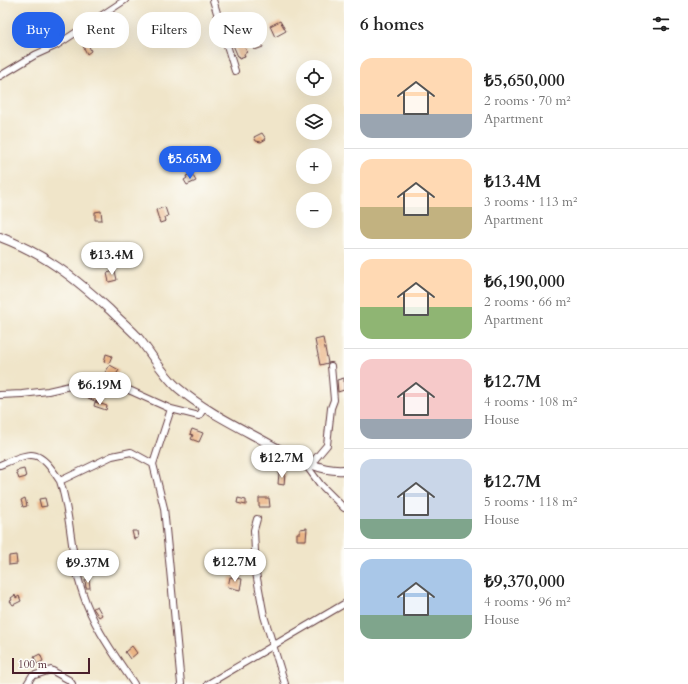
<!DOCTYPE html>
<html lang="en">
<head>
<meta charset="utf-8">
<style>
	:root { --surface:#fff; --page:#f6f6f6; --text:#222; --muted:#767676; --line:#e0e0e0; --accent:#2563eb }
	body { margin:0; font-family:Cardo,serif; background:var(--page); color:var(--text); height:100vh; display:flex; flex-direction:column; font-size:15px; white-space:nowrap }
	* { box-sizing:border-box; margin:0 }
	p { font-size:13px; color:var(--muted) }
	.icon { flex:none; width:22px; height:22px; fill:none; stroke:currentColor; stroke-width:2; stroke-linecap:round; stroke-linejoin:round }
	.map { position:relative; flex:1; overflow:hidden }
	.side { display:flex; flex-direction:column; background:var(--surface); width:344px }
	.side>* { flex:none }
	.banner { position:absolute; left:12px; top:12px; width:272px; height:36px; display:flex; gap:8px }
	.buttons { position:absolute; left:296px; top:60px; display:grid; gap:8px }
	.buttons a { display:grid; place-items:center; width:36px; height:36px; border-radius:50%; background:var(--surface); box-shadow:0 4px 16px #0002; font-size:20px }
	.scale { position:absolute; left:12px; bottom:10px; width:78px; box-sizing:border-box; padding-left:4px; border:2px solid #4a1f2b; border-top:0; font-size:11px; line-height:14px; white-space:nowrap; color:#4a1f2b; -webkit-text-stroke:3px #fdfcf7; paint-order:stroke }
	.price { position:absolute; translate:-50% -34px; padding:0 9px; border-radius:14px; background:#fff; color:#222; font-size:13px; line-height:26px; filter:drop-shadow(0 1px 2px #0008) }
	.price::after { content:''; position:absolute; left:50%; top:24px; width:12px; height:9px; margin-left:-6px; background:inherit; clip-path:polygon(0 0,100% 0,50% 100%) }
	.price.active { background:var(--accent); color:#fff }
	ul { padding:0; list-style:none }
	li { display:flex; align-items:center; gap:12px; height:100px; padding:0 16px }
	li+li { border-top:1px solid var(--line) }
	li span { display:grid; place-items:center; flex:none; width:112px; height:80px; border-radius:12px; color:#555 }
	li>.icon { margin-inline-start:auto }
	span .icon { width:48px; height:48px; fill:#fffc; stroke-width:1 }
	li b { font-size:17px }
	h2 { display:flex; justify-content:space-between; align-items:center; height:48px; padding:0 16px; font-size:17px }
	.chip { padding:0 14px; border-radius:16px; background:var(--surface); box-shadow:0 4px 16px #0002; font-size:14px; line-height:36px }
	.chip.active { background:var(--accent); color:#fff }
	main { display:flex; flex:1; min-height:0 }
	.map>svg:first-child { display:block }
</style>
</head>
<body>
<main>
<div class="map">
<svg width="344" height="684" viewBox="0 0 344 684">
	<rect width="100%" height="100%" fill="#fdfcf7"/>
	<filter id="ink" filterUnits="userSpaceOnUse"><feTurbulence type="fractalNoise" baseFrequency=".025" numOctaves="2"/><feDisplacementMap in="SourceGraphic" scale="8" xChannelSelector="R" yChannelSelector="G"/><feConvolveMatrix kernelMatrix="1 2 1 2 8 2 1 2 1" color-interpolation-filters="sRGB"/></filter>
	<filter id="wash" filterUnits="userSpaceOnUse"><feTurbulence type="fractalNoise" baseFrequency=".012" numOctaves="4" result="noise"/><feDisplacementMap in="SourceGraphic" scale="16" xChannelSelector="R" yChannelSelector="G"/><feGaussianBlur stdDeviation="0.9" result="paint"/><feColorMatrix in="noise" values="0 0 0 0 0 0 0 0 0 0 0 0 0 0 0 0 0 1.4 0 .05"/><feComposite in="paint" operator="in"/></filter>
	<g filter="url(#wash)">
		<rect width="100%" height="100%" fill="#f0e5c9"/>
		<g id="blocks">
			<path fill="#eab485" d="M280,21L286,31L275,37L270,26Z
				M258,33L263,47L255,50L249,36Z
				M242,41L247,52L244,54L245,57L239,59L233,45Z
				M88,44L91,51L87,54L83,46Z
				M262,133L266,139L261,142L256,141L254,137Z
				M192,174L196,181L187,185L184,180L187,178L186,176Z
				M165,207L168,216L165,217L166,221L160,223L156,210Z
				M101,211L102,220H95V212Z
				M115,271L117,280L109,282L107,273Z
				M323,338L328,363L320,365L315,340Z
				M106,354L112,356L109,363L104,362Z
				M110,365L119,370L114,378L104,374Z
				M344,378V390L338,392L337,380Z
				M91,387L102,391L97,402L86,397Z
				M95,402L107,406L106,410L94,406Z
				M192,429L203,433L199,442L191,439L193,435L190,434Z
				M24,469L26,477L19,479L16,471Z
				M279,473H285L284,485L278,484Z
				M25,498L27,506L23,507L21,500Z
				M45,498L47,506L41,507L39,499Z
				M238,498L246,500V505L237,503Z
				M259,498H269L270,507H259Z
				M307,528L306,540H297V533H300V529Z
				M132,531H137L138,538L134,539Z
				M16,555L17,564L9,565V556Z
				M230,577L242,579L240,590L228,587Z
				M89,579L90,588H86L85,580Z
				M15,595L16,598L19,596L21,601L13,605L10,601L12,600L11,598Z
				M97,606L102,615L99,617L93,608Z
				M132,646L137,653L130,659L125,652Z
				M40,654L43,661L37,664L34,657Z"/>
		</g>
	</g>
	<g filter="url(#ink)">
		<use href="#blocks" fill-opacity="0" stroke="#633d43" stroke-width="1"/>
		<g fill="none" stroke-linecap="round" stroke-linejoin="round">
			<defs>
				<path id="minor" d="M213,0L235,71
					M0,76L35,55L57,45L125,0
					M0,395L22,394L48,391L96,380L109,381L171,409L199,416L204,408
					M171,409L153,464L164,508L181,684
					M303,461L320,484L344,508
					M311,464L327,445L331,408L334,400L331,366
					M0,465C34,451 38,448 60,481
					M257,519L254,530L256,573L264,616L285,684
					M27,684L32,676L51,670L69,680L72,684
					M134,684C115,655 94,628 83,594C70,558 72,517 60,481L112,456L131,452L153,464
					M208,684L344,604"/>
				<path id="tertiary" d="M0,237C45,254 75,278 110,310C119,319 128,327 136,335C151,352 161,373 178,388C206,412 241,428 273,446C294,457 320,472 344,470"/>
			</defs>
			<use href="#minor" stroke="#633d43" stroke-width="8"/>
			<use href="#tertiary" stroke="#633d43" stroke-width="10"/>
			<use href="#minor" stroke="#fff" stroke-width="6"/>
			<use href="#tertiary" stroke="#fff" stroke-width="8"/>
		</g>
	</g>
</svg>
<div class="buttons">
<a><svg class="icon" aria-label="locate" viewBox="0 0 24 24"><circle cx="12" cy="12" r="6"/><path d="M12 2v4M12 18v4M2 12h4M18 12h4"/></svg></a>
<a><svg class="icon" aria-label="layers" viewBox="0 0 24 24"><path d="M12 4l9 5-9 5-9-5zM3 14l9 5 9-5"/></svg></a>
<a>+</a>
<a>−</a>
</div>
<div class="scale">100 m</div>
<b class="price active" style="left:190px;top:180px">₺5.65M</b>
<b class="price" style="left:112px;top:276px">₺13.4M</b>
<b class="price" style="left:100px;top:406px">₺6.19M</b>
<b class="price" style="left:282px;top:479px">₺12.7M</b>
<b class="price" style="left:235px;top:583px">₺12.7M</b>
<b class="price" style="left:88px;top:584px">₺9.37M</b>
<div class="banner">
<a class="chip active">Buy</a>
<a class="chip">Rent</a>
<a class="chip">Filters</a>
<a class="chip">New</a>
</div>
</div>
<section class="side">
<h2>6 homes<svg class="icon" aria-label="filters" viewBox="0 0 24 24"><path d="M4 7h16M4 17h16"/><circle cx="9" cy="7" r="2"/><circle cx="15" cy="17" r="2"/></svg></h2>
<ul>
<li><span style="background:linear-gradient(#ffd9b3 70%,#9aa5b1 0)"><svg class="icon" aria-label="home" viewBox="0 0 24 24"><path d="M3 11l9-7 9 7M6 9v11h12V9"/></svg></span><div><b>₺5,650,000</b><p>2 rooms · 70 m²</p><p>Apartment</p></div></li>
<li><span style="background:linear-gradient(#ffd9b3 60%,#c2b280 0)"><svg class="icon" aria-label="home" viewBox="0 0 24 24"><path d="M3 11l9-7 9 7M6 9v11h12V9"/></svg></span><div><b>₺13.4M</b><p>3 rooms · 113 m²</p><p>Apartment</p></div></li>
<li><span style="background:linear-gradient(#ffd9b3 60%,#8fb573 0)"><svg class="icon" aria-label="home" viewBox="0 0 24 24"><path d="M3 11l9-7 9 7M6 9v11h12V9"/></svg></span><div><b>₺6,190,000</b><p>2 rooms · 66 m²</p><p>Apartment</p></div></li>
<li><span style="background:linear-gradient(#f6c9c9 75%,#9aa5b1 0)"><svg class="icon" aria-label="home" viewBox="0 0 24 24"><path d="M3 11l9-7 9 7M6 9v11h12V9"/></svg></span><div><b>₺12.7M</b><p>4 rooms · 108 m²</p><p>House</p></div></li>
<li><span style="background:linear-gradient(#c9d6e8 75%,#7fa58c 0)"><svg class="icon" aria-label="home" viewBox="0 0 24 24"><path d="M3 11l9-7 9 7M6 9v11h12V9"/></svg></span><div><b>₺12.7M</b><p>5 rooms · 118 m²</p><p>House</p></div></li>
<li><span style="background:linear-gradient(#a9c7e8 70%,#7fa58c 0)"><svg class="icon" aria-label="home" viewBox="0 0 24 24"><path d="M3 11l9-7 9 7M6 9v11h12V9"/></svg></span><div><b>₺9,370,000</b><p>4 rooms · 96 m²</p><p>House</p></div></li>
</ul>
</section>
</main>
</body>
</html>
